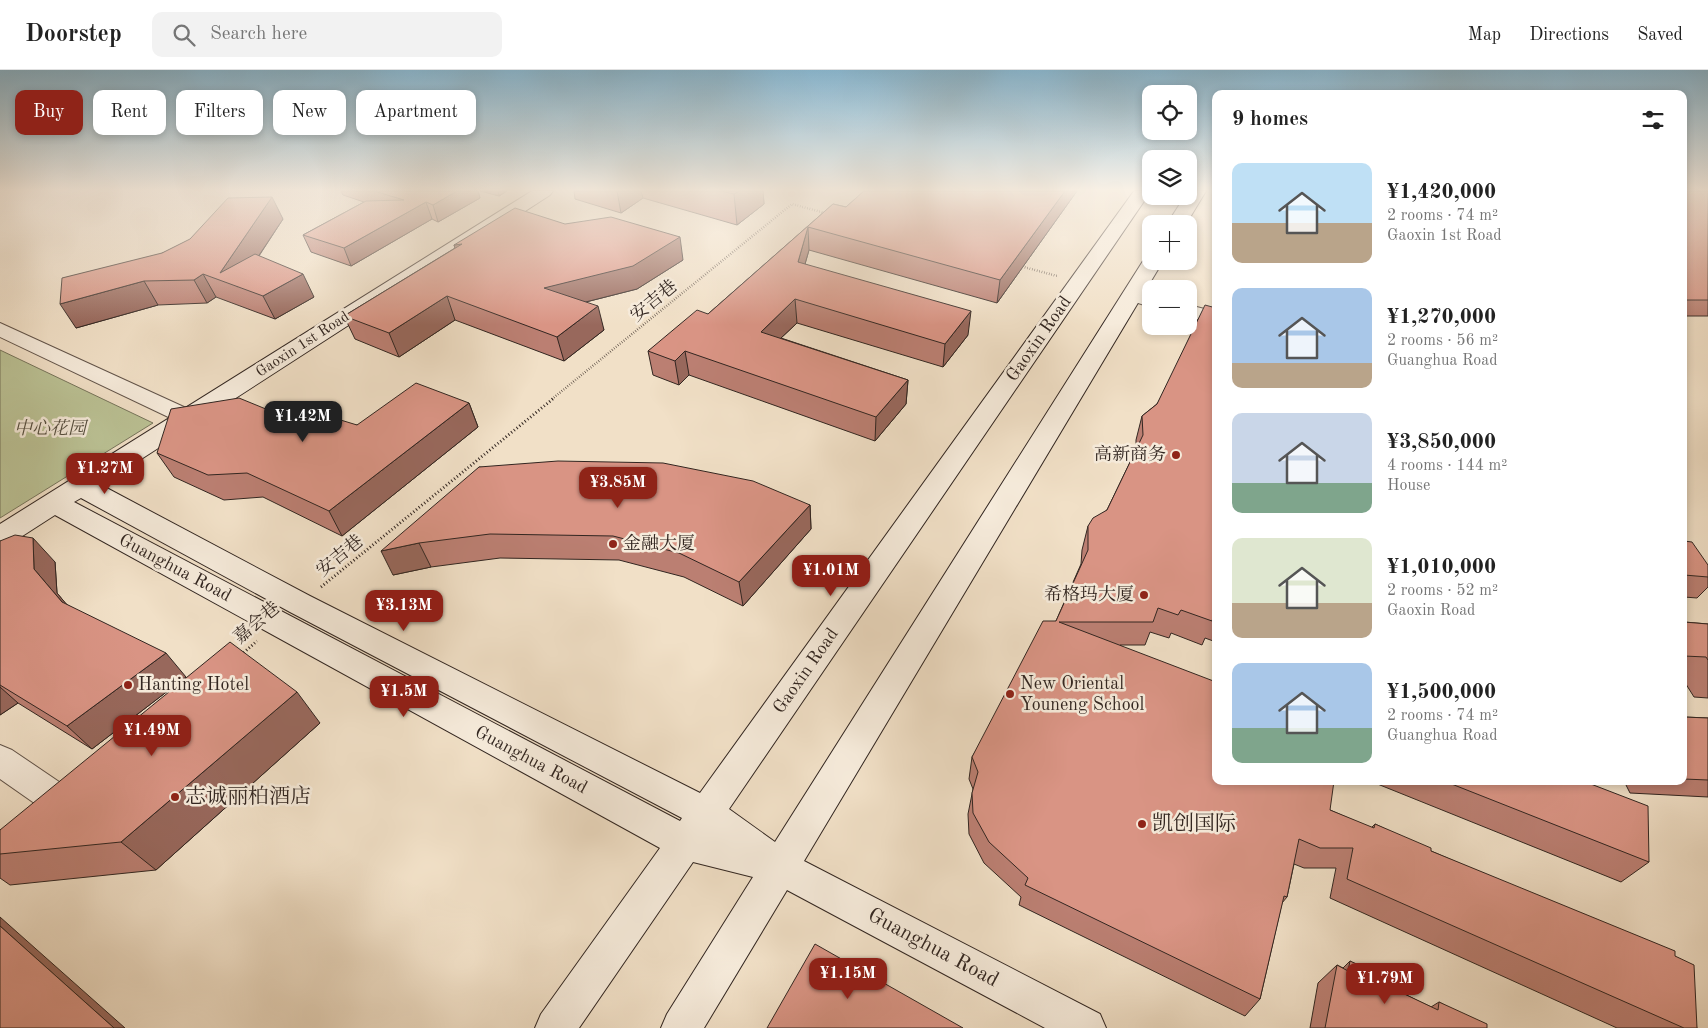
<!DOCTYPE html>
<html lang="en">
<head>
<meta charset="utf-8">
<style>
	:root { --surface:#fff; --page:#f2f2f2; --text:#222; --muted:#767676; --line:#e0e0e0; --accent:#8f2418 }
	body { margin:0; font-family:"Old Standard TT","Noto Serif SC",serif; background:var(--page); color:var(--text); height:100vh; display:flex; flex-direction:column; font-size:19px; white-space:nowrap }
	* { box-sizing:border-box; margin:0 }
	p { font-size:16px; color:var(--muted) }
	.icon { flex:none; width:28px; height:28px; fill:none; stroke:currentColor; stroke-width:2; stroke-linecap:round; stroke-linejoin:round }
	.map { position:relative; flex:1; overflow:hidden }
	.side { position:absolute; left:1212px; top:20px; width:475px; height:695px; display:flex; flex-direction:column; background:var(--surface); border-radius:10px; box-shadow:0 2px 8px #0003 }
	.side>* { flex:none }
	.hud { position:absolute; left:15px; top:20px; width:475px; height:45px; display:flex; gap:10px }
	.tools { position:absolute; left:1142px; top:15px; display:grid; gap:10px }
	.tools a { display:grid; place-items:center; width:55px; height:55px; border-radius:10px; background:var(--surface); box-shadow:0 2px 8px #0003; font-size:25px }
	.price { position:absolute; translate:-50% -42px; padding:0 11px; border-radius:10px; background:var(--accent); color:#fff; font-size:16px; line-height:32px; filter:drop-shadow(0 1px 2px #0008) }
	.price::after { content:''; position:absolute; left:50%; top:30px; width:15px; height:11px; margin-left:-8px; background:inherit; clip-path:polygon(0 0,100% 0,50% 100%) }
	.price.on { background:#222; color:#fff }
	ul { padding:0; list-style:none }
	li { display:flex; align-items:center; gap:15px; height:125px; padding:0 20px }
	li span { display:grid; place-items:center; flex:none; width:140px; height:100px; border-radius:10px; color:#555 }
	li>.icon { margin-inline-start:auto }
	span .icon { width:60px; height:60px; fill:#fffc; stroke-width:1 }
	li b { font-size:21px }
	h2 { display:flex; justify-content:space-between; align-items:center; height:60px; padding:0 20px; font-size:21px }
	.tag { padding:0 18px; border-radius:10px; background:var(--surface); box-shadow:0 2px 8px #0003; font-size:18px; line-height:45px }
	.tag.on { background:var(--accent); color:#fff }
	header { display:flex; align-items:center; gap:30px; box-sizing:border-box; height:70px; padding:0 25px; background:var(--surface); border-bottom:1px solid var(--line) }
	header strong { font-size:24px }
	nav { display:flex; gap:28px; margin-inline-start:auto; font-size:18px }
	.search { width:350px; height:45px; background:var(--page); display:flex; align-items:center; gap:12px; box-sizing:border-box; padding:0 18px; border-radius:10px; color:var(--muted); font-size:19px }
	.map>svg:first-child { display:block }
</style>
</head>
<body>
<header>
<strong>Doorstep</strong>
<div class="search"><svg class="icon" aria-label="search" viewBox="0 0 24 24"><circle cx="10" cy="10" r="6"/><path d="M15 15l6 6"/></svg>Search here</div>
<nav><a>Map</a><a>Directions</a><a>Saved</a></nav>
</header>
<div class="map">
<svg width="1708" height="958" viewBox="0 0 1708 958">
	<rect width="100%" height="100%" fill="#f1e0c7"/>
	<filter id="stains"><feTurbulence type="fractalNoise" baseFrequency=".004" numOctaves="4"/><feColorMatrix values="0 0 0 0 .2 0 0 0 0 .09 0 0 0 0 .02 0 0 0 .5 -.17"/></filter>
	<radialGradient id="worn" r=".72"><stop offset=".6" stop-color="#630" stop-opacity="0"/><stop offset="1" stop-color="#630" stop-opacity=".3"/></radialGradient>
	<path fill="#bbc295" stroke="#76745b" d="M0,280L153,353L0,448Z"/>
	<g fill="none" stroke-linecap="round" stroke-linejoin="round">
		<defs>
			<path id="street" d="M1132,219L1151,224V237L1125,229L1122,225L1125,221Z
				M1189,235L1216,242V254L1189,247Z
				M0,253L197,343L201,348L197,353L189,356L181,353L0,267Z
				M0,675L12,680L74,722L79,733L74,744L62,749L50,744L0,709Z"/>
			<path id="secondary" d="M532,121H553L550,125L101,415L310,526L700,723L1134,121H1151L729,739L775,772L1143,191L1146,187L1151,186V191H1163L804,791L1100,944L1106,958H1045L787,820L704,958H661L667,944L753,807L693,792L579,958H535L541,944L660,778L55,445L10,474L0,477V454ZM81,428L290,542L682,748L680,751L74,432Z
				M1189,121H1206L1186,154H1167L1185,126H1189Z"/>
		</defs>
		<use href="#street" stroke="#62544a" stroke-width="2"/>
		<use href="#secondary" stroke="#322621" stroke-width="2"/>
		<path stroke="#322621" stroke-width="2.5" stroke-dasharray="0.5 2" stroke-linecap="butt" d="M1020,196L1057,206
			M552,329L792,134L825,143"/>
		<path stroke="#322621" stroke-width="3" stroke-dasharray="1 2.5" stroke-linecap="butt" d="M321,517L554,328
			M241,585L257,571"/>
		<use href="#street" fill="#f6ebdb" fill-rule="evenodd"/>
		<use href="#secondary" fill="#f6ebdb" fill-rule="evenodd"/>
	</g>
	<path fill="#bb7f72" stroke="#322621" d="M341,121H478L480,128L438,152L432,149L351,196L311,182L303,165L364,132L343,125Z
		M480,121H507L499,126Z
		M574,121H763L764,134L737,155L643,128L621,143L575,129Z
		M864,121H1077L997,233L809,180L805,194L968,265L943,297L797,253L781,268L908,310L906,334L875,371L689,305L679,315L653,305L648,281L708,244L833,134L846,137Z
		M1684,121H1708V246H1684Z
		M283,149L259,186L314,227L275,249L216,227L207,233L158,235L76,258L162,183Z
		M454,175L683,190L637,219L586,232L604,260L564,291L455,250L399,287L355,269L344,246L455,178Z
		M1216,200V209H1214Z
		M1216,216V230L1213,226Z
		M1216,238V414L1214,415L1213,417L1216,418V572L1205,568L1202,575L1171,563L1169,568L1150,562L1145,575H1120L1330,740L1371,758L1375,754L1431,781L1675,886L1697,958H1617L1330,828L1336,798H1304L1294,794L1287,827L1282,833L1260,929L1245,946L1019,835L1021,827L984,793L969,764L968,744L973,719L969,709L972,687L1056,551L1081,494L1082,480L1088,456L1107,440L1136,380V370L1142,346L1157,334Z
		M469,333L478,357L342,466L263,427L224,430L174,407L157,383L317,360L357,355Z
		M479,397L810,435L811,459L743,536L684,507L619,490L500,488L431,497L393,505Z
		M0,471L55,492L57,523L66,534L186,607L92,679L18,633L0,645Z
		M1684,471L1708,495V517L1697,528L1684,527Z
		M1684,552L1708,554V628L1694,627L1684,611Z
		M1684,647L1708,648V727L1630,723L1624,711H1684Z
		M320,653L156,800L10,815L0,808V760Z
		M1370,711H1583L1649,792L1621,812Z
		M1350,891L1398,921L1431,937L1439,932L1487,958H1310L1318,913L1337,895L1343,898Z"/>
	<path fill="#98685c" stroke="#322621" d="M457,121H478L480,128L438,152L433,135Z
		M498,121H507L499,126Z
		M617,121H641L643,128L621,143Z
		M739,121H763L764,134L737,155L734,124Z
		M1065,121H1077L997,233L1000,210Z
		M272,127L283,149L238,217L220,203Z
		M426,132L432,149L351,196L344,178Z
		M808,157L809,180L799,215L798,192Z
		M680,167L683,190L637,219L550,241L544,218Z
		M462,174L461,198L454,175Z
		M203,204L216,227L207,233L194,210Z
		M303,204L314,227L275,249L263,226Z
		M144,211L158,235L76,258L60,234Z
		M447,226L455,250L399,287L389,263Z
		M795,229L797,253L763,285L761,262Z
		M598,236L604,260L564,291L557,267Z
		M971,241L968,265L943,297L945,274Z
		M685,281L689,305L679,315L675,291Z
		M908,310L906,334L875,371L876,347Z
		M469,333L478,357L342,466L329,441Z
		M810,435L811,459L743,536L739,512Z
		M33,468L55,492L57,523L85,556L62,532L34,499Z
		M419,473L431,497L393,505L381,481Z
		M166,583L186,607L92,679L67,656Z
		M0,617L18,633L0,645Z
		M297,622L320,653L156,800L121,772Z
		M0,847L125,958H114L0,856Z"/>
	<path fill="#d99484" stroke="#322621" d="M374,121H457L433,135L426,132L344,178L303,165L366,131L404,130Z
		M721,121H739L734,124Z
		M864,121H1065L1000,210L808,157L798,192L971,241L945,274L795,229L761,262L908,310L876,347L685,281L675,291L648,281L697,240L708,244L833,134L846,137Z
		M1684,121H1708V230H1684Z
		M272,127L220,203L255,184L303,204L263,226L203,204L194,210L144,211L60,234L62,208L162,183L190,169L228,128Z
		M515,138L565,154L611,147L680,167L633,196L544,218L598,236L557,267L447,226L389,263L344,246L462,174L454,175Z
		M1205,235L1216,238V409L1213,417L1216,418V545L1214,544L1212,551L1181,540L1178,545L1158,538L1153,552H1059L1216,612V711H1334L1330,740L1374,758L1375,754L1431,778V781L1675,881V886L1694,895L1697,958H1684L1347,809L1353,778H1320L1299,769L1287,827L1284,826L1260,929L1025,815L1028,808L989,772L973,743L972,723L978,702L972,687L1043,551H1056L1088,480V456L1093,448L1107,440L1143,365L1142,346L1157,334Z
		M416,313L469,333L329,441L247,403L208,405L157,383L171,339L239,328L317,360L334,348L357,355Z
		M558,391L663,393L753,411L810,435L739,512L679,483L613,466L490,464L419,473L381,481L479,397Z
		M15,465L33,468L34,499L62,532L166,583L67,656L0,615V471Z
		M1684,471L1692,472L1708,495V507L1684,505Z
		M1684,552L1708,554V590L1706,587L1684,586Z
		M230,572L297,622L121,772L0,784V760Z
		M1684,647L1708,648V710L1684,709Z
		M1444,711H1583L1648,736L1649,792Z
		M0,856L114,958H0Z
		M815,874L963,958H767Z
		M1350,891L1399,913L1398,921L1438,940L1439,932L1487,954V958H1325L1337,895L1348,901Z"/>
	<linearGradient id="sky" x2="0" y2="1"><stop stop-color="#89b8d2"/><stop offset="0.47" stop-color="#f9f1e6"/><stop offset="1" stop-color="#f9f1e6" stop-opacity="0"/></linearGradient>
	<rect width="1708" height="255" fill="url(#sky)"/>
	<g fill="#8f2418" stroke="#f6ebdb" stroke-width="2">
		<circle cx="1176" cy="385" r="5"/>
		<circle cx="613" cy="474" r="5"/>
		<circle cx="1144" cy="525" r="5"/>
		<circle cx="128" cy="615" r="5"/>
		<circle cx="1010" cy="624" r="5"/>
		<circle cx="175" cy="727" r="5"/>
		<circle cx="1142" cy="754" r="5"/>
	</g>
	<g text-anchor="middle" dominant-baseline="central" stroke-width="5" stroke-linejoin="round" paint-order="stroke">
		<g font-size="15" fill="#322621" stroke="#f6ebdb">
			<text transform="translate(303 275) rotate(-33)">Gaoxin 1st Road</text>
		</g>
		<g font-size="18" fill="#322621" stroke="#f6ebdb">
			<text transform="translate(654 231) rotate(-39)">安吉巷</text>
			<text transform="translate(1039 269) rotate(-55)">Gaoxin Road</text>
			<text transform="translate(340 486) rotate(-39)">安吉巷</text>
			<text transform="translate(175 498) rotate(28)">Guanghua Road</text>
			<text transform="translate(257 553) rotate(-40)">嘉会巷</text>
			<text transform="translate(806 601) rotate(-55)">Gaoxin Road</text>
			<text transform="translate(531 690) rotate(28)">Guanghua Road</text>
		</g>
		<g font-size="18" font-style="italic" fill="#544d3e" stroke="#f6ebdb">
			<text x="50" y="359">中心花园</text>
		</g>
		<g font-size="18" fill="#322621" stroke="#f6ebdb" text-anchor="start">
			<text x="1166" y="385" text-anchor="end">高新商务</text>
			<text x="623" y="474">金融大厦</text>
			<text x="1134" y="525" text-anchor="end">希格玛大厦</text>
			<text x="1020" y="614">New Oriental<tspan x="1020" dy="21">Youneng School</tspan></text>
			<text x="138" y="615">Hanting Hotel</text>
		</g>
		<g font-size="21" fill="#322621" stroke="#f6ebdb" text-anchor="start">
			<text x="185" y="727">志诚丽柏酒店</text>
			<text x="1152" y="754">凯创国际</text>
		</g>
		<g font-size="21" fill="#322621" stroke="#f6ebdb">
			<text transform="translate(933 878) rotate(28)">Guanghua Road</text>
		</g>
	</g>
	<rect width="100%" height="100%" filter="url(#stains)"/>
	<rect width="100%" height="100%" fill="url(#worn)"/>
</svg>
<div class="tools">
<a><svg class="icon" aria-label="locate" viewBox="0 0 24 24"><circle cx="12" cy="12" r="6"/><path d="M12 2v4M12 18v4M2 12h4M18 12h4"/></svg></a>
<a><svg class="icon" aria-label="layers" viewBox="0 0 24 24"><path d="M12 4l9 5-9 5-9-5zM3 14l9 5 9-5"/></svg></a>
<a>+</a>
<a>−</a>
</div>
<b class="price on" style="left:303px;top:373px">¥1.42M</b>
<b class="price" style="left:105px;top:425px">¥1.27M</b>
<b class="price" style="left:618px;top:439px">¥3.85M</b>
<b class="price" style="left:831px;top:527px">¥1.01M</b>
<b class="price" style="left:404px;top:562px">¥3.13M</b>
<b class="price" style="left:404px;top:648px">¥1.5M</b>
<b class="price" style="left:152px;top:687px">¥1.49M</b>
<b class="price" style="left:848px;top:930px">¥1.15M</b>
<b class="price" style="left:1385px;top:935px">¥1.79M</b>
<div class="hud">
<a class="tag on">Buy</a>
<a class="tag">Rent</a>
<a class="tag">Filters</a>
<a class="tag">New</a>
<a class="tag">Apartment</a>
</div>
<section class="side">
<h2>9 homes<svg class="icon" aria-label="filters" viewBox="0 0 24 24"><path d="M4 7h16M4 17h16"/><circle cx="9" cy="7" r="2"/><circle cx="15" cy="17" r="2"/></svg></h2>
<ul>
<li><span style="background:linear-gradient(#bfe0f5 60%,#b9a48a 0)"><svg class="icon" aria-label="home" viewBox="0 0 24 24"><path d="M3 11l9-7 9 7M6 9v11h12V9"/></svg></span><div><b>¥1,420,000</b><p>2 rooms · 74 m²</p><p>Gaoxin 1st Road</p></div></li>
<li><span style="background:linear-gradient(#a9c7e8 75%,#b9a48a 0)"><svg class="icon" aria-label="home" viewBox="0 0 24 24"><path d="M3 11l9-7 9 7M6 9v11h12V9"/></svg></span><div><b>¥1,270,000</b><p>2 rooms · 56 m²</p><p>Guanghua Road</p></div></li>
<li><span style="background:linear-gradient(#c9d6e8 70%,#7fa58c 0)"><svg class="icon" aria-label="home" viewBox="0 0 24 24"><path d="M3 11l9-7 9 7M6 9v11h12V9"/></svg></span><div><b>¥3,850,000</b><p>4 rooms · 144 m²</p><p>House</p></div></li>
<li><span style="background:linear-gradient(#dfe7d0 65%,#b9a48a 0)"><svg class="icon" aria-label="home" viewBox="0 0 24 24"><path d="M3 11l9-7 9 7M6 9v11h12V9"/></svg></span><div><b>¥1,010,000</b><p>2 rooms · 52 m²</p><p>Gaoxin Road</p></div></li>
<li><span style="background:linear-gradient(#a9c7e8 65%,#7fa58c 0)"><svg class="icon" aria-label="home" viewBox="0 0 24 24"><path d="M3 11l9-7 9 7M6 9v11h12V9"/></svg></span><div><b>¥1,500,000</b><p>2 rooms · 74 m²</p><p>Guanghua Road</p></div></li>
</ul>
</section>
</div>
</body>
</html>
